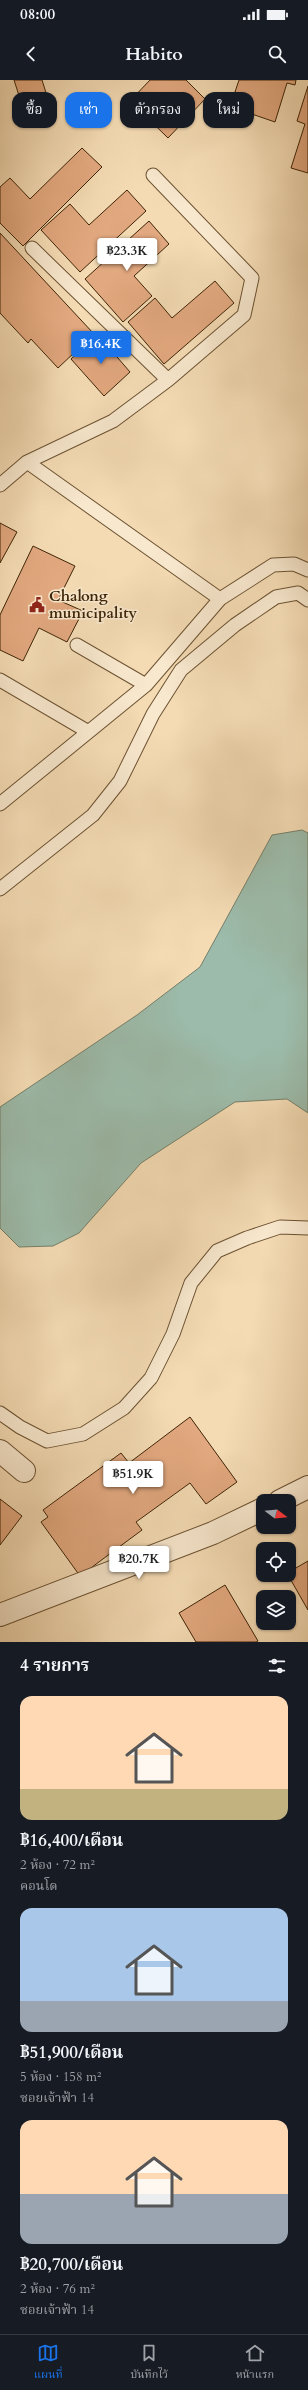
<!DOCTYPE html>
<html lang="th">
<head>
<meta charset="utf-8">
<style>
	:root { --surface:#171b24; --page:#20242c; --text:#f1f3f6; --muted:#9ea1a6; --line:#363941; --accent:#1a73e8 }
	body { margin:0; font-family:Cardo,"Noto Serif Thai",serif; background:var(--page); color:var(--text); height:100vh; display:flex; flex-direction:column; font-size:15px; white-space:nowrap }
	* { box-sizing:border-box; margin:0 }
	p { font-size:13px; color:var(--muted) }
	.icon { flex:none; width:22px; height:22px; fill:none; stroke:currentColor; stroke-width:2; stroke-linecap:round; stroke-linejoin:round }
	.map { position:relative; height:1562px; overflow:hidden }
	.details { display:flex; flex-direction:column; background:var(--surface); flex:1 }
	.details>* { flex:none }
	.top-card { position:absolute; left:12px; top:12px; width:284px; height:36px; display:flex; gap:8px }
	.needle { width:26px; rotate:106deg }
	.tools { position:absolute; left:256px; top:1414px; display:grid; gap:8px }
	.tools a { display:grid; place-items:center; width:40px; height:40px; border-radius:8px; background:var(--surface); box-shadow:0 1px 3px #0004; font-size:20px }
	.price { position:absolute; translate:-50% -34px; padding:0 9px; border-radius:4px; background:#fff; color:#222; font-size:13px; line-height:26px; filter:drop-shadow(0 1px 2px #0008) }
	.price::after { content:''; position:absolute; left:50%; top:24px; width:12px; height:9px; margin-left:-6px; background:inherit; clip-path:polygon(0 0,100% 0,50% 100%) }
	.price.selected { background:var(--accent); color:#fff }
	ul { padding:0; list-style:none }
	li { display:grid; align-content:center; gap:8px; height:212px; padding:0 20px }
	li span { display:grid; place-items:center; height:124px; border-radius:12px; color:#555 }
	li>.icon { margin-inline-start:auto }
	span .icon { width:72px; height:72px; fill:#fffc; stroke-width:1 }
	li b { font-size:17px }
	h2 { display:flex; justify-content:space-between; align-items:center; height:48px; padding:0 20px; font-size:17px }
	.tag { padding:0 14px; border-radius:12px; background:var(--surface); box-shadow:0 1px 3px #0004; font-size:14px; line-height:36px }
	.tag.selected { background:var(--accent); color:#fff }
	.status { display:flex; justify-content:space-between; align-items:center; height:28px; padding:0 20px; background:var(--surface); direction:ltr }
	.status svg { height:11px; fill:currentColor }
	header { display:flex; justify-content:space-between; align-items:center; height:52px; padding:0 20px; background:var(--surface); font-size:18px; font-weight:700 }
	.tab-bar { display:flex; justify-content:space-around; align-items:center; height:56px; border-top:1px solid var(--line); background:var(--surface); font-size:11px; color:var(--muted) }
	.tab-bar a { display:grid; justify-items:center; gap:2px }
	.tab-bar .selected { color:var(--accent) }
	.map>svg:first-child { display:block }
</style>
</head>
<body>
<div class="status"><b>08:00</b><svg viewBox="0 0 49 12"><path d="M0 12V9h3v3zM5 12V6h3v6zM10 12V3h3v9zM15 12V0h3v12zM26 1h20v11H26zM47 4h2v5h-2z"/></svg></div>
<header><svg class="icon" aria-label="back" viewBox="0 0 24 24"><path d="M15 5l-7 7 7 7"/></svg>Habito<svg class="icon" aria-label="search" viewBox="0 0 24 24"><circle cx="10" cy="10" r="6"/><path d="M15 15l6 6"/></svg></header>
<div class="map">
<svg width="308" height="1562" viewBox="0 0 308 1562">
	<rect width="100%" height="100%" fill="#f4dbb4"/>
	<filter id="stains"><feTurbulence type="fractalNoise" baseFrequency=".005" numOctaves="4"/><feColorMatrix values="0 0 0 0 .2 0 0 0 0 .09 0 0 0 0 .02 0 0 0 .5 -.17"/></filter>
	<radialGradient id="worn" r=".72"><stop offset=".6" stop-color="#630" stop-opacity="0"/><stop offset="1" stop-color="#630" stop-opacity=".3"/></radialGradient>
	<path fill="#9cbbaa" stroke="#767f69" d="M302,750L308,753V1033L287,1019L235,1022L141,1083L79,1153L53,1166L19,1167L0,1148V1027L137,935L200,887L272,755Z"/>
	<path fill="#e2a87f" stroke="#3e2507" d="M14,0H42L47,16L22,25Z
		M150,0H186L205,19L168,58L130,21Z
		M239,0H296L295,5L287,3L275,42L246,32L251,17L235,12Z
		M308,6V93L291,88L305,44L297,41Z
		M82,68L102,87L23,166L0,143V107L10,98L30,119Z
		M127,110L146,131L80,192L41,150L70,124L89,145Z
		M149,141L169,164L134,196L152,216L123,242L85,199Z
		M0,153L94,254L58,288L31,259L28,263L0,233Z
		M215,201L234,223L164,284L128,242L155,218L172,238Z
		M98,255L130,292L104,316L71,279Z
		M0,443L17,452L0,483Z
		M33,466L75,486L58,520L83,531L67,562L39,548L23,581L0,570V535Z
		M190,1337L237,1402L206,1424L190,1403L136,1442L142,1450L80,1496L41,1442L48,1437L43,1430L121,1373L129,1383Z
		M0,1419L22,1436L0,1465Z
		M308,1481V1530L288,1495L289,1492Z
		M225,1505L258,1561L256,1562H196L179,1533Z"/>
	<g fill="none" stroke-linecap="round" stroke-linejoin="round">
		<defs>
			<path id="service" d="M32,168L168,300
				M27,382L220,519
				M0,405L27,382L113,341L168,300L244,235L252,198L153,95
				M77,565L146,605L220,519L273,485L294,484L308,490
				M0,600L87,651
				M0,724L146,605
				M0,809L93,735L120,701L153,634L181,590L235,545L276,517L298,513L308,520
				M0,1333L20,1347L47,1361L83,1354L124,1328L151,1298L173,1254L191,1203L217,1171L247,1158L280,1147L308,1148"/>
			<path id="minor" d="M0,1371L24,1391
				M280,1421L308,1407
				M0,1535L213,1453L263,1429"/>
		</defs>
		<use href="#service" stroke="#6c5232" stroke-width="15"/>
		<use href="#minor" stroke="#6c5232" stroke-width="24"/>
		<use href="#service" stroke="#f8e8ce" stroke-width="13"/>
		<use href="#minor" stroke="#f8e8ce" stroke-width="22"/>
	</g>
	<defs>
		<symbol id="civic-bare" viewBox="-9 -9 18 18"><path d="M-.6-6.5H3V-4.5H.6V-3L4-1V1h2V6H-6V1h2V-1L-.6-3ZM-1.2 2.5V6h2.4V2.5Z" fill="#8f2418" stroke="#f8e8ce" stroke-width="2.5" paint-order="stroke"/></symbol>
	</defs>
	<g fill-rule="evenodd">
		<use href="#civic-bare" x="26" y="514" width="22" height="22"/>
	</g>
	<g text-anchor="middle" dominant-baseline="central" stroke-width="3" stroke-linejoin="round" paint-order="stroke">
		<g font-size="15" font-weight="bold" fill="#3e2507" stroke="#f8e8ce" text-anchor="start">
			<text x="49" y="516">Chalong<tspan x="49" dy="17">municipality</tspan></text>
		</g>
	</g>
	<rect width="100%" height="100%" filter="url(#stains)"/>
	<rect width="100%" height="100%" fill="url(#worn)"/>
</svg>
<div class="tools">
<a><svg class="needle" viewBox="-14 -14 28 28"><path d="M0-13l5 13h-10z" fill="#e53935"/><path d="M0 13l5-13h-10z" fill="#9ea1a6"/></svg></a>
<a><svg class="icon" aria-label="locate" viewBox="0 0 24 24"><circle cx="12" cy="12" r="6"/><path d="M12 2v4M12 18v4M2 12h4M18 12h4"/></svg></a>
<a><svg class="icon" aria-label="layers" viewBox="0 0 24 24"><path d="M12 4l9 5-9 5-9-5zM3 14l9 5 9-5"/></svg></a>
</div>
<b class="price" style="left:127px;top:192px">฿23.3K</b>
<b class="price selected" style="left:101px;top:285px">฿16.4K</b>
<b class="price" style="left:133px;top:1415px">฿51.9K</b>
<b class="price" style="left:139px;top:1500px">฿20.7K</b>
<div class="top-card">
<a class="tag">ซื้อ</a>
<a class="tag selected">เช่า</a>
<a class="tag">ตัวกรอง</a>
<a class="tag">ใหม่</a>
</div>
</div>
<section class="details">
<h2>4 รายการ<svg class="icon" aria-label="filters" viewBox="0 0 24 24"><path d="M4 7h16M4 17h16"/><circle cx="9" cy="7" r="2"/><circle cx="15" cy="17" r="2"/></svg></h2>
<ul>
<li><span style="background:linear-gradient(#ffd9b3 75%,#c2b280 0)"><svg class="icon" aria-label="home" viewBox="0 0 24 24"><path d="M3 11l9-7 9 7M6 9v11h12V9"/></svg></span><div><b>฿16,400/เดือน</b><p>2 ห้อง · 72 m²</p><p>คอนโด</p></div></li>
<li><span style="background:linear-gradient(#a9c7e8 75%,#9aa5b1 0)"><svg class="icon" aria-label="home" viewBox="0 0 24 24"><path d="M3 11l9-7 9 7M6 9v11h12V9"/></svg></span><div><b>฿51,900/เดือน</b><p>5 ห้อง · 158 m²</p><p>ซอยเจ้าฟ้า 14</p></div></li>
<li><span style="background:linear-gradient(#ffd9b3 60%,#9aa5b1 0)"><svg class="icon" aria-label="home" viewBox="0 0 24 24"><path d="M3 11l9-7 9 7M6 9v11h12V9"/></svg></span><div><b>฿20,700/เดือน</b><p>2 ห้อง · 76 m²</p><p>ซอยเจ้าฟ้า 14</p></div></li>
</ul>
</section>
<nav class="tab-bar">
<a class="selected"><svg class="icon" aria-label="map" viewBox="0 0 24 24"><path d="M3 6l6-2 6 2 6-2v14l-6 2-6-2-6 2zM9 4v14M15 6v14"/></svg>แผนที่</a>
<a><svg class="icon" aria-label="saved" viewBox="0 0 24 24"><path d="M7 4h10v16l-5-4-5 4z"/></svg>บันทึกไว้</a>
<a><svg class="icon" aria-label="home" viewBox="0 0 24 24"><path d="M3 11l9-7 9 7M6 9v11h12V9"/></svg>หน้าแรก</a>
</nav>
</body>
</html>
